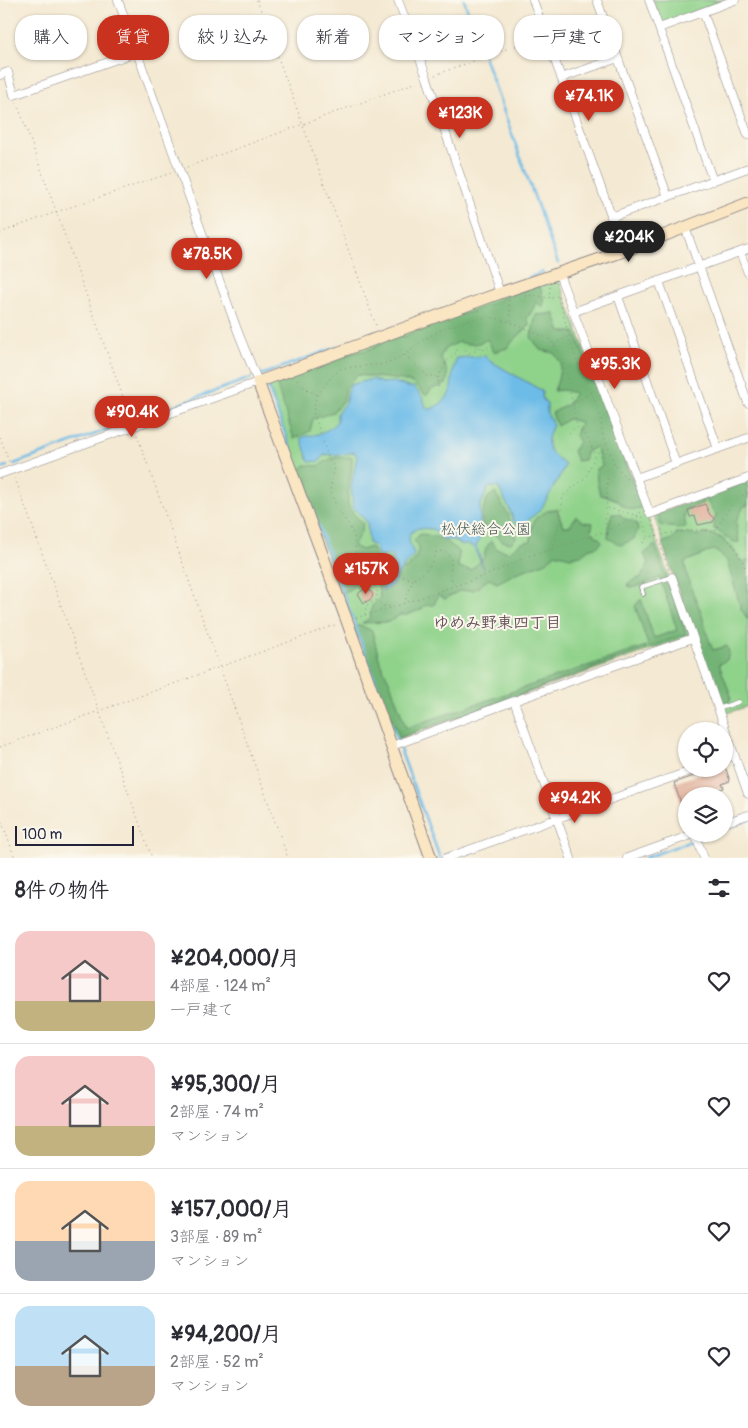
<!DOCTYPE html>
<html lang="ja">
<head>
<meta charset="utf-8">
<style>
	:root { --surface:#fff; --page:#f2f2f3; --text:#2b2b33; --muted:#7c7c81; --line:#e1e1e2; --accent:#c8321e }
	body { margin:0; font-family:Pangolin,"Klee One",sans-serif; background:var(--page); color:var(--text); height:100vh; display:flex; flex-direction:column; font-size:19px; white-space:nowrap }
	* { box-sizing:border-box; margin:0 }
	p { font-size:16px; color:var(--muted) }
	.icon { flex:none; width:28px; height:28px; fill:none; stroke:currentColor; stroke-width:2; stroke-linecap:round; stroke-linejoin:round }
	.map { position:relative; height:858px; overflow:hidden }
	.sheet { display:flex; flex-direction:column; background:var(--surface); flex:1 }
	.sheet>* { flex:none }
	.guide { position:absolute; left:15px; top:15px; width:719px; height:45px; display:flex; gap:10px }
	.buttons { position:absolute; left:678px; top:722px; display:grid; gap:10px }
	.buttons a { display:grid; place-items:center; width:55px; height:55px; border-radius:50%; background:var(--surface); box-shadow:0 1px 4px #0004; font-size:25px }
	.scale { position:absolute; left:15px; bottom:12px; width:119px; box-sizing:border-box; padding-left:5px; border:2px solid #22223b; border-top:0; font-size:14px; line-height:18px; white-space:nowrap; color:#22223b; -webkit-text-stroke:4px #fbf7ec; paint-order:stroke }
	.price { position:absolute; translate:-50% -42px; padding:0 11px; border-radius:18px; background:var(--accent); color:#fff; font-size:16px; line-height:32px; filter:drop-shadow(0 1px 2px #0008) }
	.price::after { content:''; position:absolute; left:50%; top:30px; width:15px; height:11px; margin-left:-8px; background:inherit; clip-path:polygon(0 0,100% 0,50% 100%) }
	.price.on { background:#222; color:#fff }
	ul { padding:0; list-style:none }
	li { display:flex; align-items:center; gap:15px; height:125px; padding:0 15px }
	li+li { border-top:1px solid var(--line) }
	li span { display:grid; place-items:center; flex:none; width:140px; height:100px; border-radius:15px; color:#555 }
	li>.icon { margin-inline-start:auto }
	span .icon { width:60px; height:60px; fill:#fffc; stroke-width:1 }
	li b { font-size:21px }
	h2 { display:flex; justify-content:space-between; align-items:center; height:60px; padding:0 15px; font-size:21px }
	.tag { padding:0 18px; border-radius:20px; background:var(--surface); box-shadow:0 1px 4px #0004; font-size:18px; line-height:45px }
	.tag.on { background:var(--accent); color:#fff }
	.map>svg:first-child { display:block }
</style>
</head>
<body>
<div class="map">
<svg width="748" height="858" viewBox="0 0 748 858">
	<rect width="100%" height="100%" fill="#fbf7ec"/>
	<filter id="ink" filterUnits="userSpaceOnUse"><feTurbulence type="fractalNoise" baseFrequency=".02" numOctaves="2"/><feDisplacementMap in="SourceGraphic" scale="10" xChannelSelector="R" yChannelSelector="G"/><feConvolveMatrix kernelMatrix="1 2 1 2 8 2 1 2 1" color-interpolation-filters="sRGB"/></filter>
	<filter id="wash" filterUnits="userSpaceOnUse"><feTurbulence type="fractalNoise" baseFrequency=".0096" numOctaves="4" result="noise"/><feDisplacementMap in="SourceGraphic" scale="20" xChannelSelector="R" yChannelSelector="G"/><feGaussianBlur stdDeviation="1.12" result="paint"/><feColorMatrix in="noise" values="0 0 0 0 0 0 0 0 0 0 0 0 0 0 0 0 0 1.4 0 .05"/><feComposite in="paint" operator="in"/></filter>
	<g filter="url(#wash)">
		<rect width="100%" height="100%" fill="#f4e9d2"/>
		<path fill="#8fd28a" stroke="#587a62" d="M653,0H725L662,24Z
			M557,276L647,515L690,636L397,739L266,379Z
			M748,483V706L724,714L654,516Z"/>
		<path fill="#73b476" stroke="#4a6b58" d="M540,286L544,303L542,307L537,302L527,319L530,325L514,340L507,348L494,352L487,339C479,345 469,345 459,342L446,348L440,357C445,366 450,374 446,384L432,389L426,396L413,383L402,380L357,375L346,388L343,401L333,412L313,419L310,431L294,439L276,383L291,381L302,370L327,365L341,356L374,348L393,336H406L426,326L459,315L471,312L520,291Z
			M554,312L561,332H575L642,507C629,513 626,507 616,500C612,497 605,496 600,495L597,482L596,469L602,466L596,447L587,451L584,460L577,461L573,451L579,442L575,436L580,422L568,419L557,426L552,413L568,404L575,393L562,390L554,391L558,380L561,363L554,353L540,350L531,337L536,315L549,314Z
			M352,457C353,473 345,492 349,507C351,512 358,518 363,523L361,532L353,546L361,550L371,547L379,561L389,559L393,568L406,569L416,558L419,546L414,541L420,534C436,535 449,541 459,553L458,567L471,570L484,557L486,548L491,541L497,549L509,552L521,543L531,541L532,526L536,518L547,511L557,509L563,526H570L576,516L583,522L593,523L591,531L602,541L598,546L588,549L581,555L570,557L555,553L547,562L516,573L497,583L489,579L474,590L459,591L445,599L438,595L434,605H426L420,610L407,615H400L389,622L362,623L370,618L372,606L380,598L378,585L370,579C359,581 352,589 341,594L297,473L305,465L318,466L332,458Z
			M748,481V505L744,506L736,522L739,542H734L714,529V524L716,515L704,497Z
			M495,493L508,514L516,538L511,543L502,541L491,529L485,531C479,519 483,508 488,497Z
			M701,498L703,503L686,510L684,517L686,527L677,528L661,526L657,513Z
			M612,514H620L623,518L636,523L638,529L634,539L621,545L608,538L609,523Z
			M677,533C683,533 687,534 693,535C698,536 703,533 709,534C725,535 734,549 741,562L748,560V620L741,609L727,561L720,554L713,550L685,562C686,580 694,594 701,612C705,624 707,637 713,650L727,646L729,652L727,660L719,664L731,696L730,701L719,706L662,543L672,539Z
			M655,545L686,634L649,648L635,606L641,599L654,638L677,630L660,578L636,587H629L628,583L641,577L649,563L644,554Z
			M360,625L372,631L380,662L391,685L406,728L646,646V649L400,738L353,627Z"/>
		<path fill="#6dbce8" stroke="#486f92" d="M485,356L494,363L542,391V398L547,404V413L553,425C543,446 548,451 565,465C564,469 543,507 540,510C534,515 528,520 522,526L514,522L509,508L498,487H489L480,506V540L476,546L484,569L474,548L469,545H461L453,540H444L433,529L418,528L410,533C407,543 412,546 414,555C410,560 405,564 401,570C393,580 396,585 383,591V587C396,579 398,568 391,555L379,557L374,545L369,544L367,522L353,507L352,496L351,487L357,456L354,452C344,455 335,454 324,455L320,461L309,462L301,438C307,435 312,436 318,434C326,432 331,427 337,422V413L345,403L350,385L372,379L382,383L394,382L408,387H414L422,397L427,409H431C461,395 446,382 457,358Z"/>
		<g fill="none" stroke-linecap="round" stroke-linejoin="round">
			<path stroke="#6dbce8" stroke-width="2.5" d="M464,0L558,263
				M528,278L543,272
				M258,376L337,347
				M266,382L440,858
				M135,420L251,378
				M14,464L128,422
				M0,469L7,466
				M724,829L748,820
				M645,858L710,834"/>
		</g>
		<g id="blocks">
			<path fill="#dea792" d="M705,504L710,515L714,518L713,522L698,525L695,516L690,517L688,510Z
				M364,589L370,590L373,595L371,599L364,603L358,594Z
				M714,769H726L730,781L722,784L724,788L700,796H686V801L681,803L674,783Z"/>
		</g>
	</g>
	<g filter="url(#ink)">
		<use href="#blocks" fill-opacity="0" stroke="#8b8686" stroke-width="1"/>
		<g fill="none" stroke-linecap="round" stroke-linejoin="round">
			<defs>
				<path id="lane" d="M643,594L641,587L672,577
					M718,709L738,702"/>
				<path id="street" d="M398,0L427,78L500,293
					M533,0L624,251
					M597,0L668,197
					M649,0L713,181
					M703,12L748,135
					M659,28L735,0
					M0,75L8,72L14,95L137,52
					M561,78L618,58
					M611,217L748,168
					M685,227L748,403
					M740,252L748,273
					M559,274L650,514L748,478
					M659,281L718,449
					M618,296L676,464
					M573,312L748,249
					M0,474L258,382L238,332L118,0
					M636,478L748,438
					M672,577L748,794
					M514,701L571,858
					M392,746L514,701L693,638
					M724,759L734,755
					M724,823L748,815
					M695,834L704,858
					M446,858L696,769
					M627,858L694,834"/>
				<path id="secondary" d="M431,858L347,621L258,382L500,293L624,251L748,203"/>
			</defs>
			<use href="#lane" stroke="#8b8686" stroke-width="5.5"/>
			<use href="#street" stroke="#8b8686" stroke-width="9"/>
			<use href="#secondary" stroke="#8b8686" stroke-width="13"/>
			<path stroke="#8b8686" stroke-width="1" stroke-dasharray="1 4" stroke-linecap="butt" d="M257,0L377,328
				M435,75L537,38
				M17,103L131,419
				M187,167L420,81
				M0,233L56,212L171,173
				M550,287L549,299L558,296
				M525,296L535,295L548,298
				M559,297L569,337L579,367L587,380L601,417L602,432L614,463L628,481
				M509,300L511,321
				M554,344L568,337
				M405,355L427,376H435L438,378V389
				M438,378L447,361L456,353L455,351L463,348L469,353L475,351V348L477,347L479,348L483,347L484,350L491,344
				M297,379L300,385L317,395
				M573,405L594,390
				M569,433L576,427
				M137,435L288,858
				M0,437L9,462
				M593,450L601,454L608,467L605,531
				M15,478L152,858
				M608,508L640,516
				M640,512L648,537C698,529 729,516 748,576
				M652,521L669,570
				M715,531C724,517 732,498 748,493
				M643,543L647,537
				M553,549L605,531L640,516
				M414,579C430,569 429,568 436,552L444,551L451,557L450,576L455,585
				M360,589L366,582L373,583L378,593L376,599
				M365,615L392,608
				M356,618L365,615L366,606L376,600L383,606L393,607L487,575L529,556L553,549L560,518L563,496L586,477L595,456L589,440L577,427L564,361L551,340L511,322L490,317L471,319L445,328L424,339L405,355L384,364L342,368L331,377L316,397L313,411L329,460L335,467L330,490L337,509L349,525L354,536L356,552L366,564L413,580L404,603
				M0,747L338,624
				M0,817L15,858"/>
			<use href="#lane" stroke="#fff" stroke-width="4"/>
			<use href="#street" stroke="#fff" stroke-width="8"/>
			<use href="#secondary" stroke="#fbe6c4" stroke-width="11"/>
		</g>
	</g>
	<g text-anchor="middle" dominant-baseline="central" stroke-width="4" stroke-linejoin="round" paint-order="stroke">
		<g font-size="15" fill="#435753" stroke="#fbf7ec">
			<text x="486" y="529">松伏総合公園</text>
		</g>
		<g font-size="16" font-weight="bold" fill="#645159" stroke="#fbf7ec">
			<text x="497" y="623">ゆめみ野東四丁目</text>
		</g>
	</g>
</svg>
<div class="buttons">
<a><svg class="icon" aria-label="locate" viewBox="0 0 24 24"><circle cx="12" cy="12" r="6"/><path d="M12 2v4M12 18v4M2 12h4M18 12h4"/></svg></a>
<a><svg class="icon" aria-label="layers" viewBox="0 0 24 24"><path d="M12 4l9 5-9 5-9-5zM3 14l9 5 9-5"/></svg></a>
</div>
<div class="scale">100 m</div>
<b class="price" style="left:589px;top:122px">¥74.1K</b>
<b class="price" style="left:460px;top:139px">¥123K</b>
<b class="price on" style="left:629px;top:263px">¥204K</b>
<b class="price" style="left:207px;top:280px">¥78.5K</b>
<b class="price" style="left:615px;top:390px">¥95.3K</b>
<b class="price" style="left:132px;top:438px">¥90.4K</b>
<b class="price" style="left:366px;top:595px">¥157K</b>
<b class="price" style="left:575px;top:824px">¥94.2K</b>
<div class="guide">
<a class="tag">購入</a>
<a class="tag on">賃貸</a>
<a class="tag">絞り込み</a>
<a class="tag">新着</a>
<a class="tag">マンション</a>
<a class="tag">一戸建て</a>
</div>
</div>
<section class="sheet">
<h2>8件の物件<svg class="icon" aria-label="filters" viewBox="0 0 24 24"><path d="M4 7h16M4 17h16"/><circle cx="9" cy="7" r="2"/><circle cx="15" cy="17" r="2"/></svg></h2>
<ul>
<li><span style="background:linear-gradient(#f6c9c9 70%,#c2b280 0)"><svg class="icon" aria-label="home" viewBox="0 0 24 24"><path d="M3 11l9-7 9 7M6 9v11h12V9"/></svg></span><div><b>¥204,000/月</b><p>4部屋 · 124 m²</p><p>一戸建て</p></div><svg class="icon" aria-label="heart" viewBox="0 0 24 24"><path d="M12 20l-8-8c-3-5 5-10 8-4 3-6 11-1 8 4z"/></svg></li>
<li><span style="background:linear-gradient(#f6c9c9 70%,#c2b280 0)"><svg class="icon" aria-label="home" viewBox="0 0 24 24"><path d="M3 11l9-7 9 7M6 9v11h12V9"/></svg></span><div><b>¥95,300/月</b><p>2部屋 · 74 m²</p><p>マンション</p></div><svg class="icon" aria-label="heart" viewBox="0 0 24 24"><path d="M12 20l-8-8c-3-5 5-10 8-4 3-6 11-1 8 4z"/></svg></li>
<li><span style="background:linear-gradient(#ffd9b3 60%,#9aa5b1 0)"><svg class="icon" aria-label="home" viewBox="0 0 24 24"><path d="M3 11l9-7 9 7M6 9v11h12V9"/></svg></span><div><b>¥157,000/月</b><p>3部屋 · 89 m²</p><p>マンション</p></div><svg class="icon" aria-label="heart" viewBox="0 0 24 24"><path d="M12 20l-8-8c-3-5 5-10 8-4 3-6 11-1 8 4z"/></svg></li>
<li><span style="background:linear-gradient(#bfe0f5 60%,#b9a48a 0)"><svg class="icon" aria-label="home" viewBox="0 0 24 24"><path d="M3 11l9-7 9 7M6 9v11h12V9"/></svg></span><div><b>¥94,200/月</b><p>2部屋 · 52 m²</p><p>マンション</p></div><svg class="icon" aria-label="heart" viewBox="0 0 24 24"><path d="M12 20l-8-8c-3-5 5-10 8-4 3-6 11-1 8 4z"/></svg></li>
</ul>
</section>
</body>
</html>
